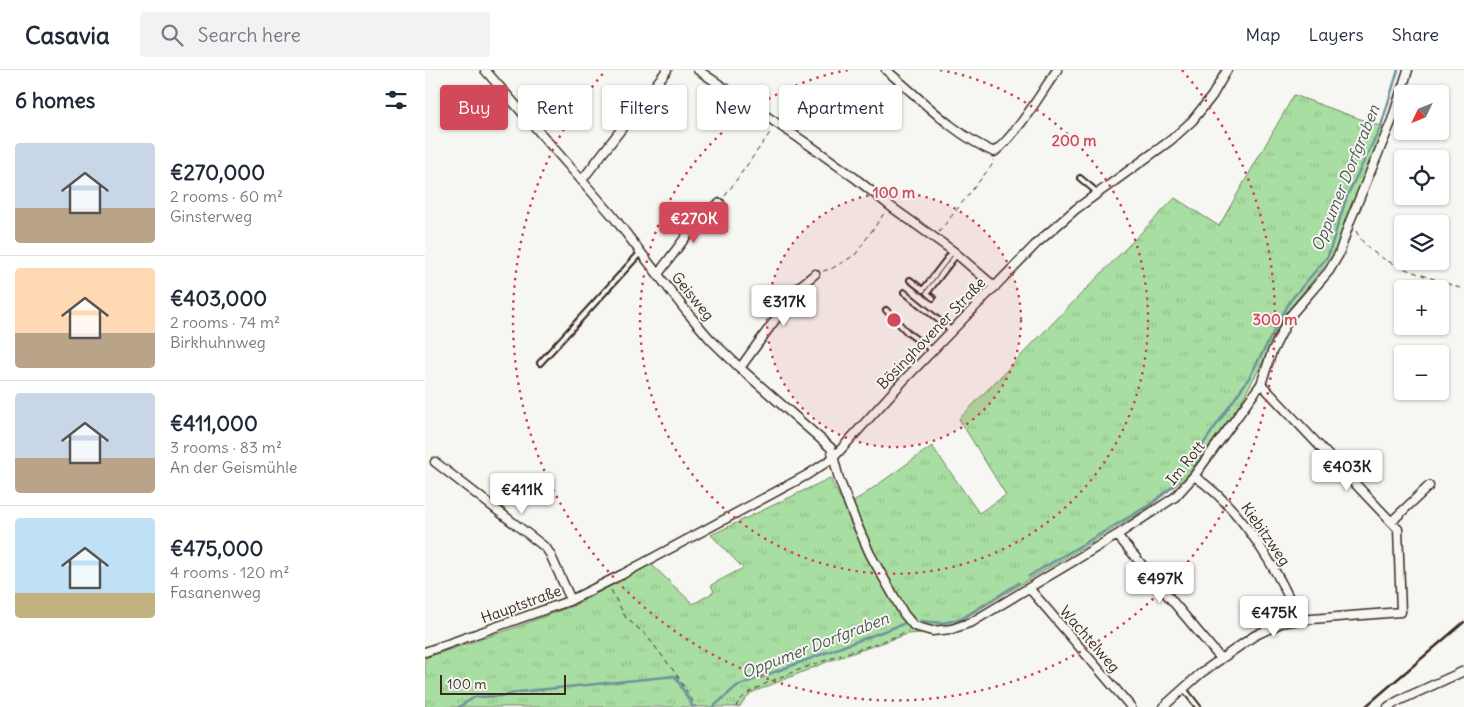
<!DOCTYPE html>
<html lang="en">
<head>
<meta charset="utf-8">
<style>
	:root { --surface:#fff; --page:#f2f2f3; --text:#1f2937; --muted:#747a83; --line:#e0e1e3; --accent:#d1495b }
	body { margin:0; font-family:Delius,sans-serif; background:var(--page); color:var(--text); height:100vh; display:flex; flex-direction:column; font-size:19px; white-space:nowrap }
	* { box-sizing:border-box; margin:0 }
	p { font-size:16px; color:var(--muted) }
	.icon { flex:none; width:28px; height:28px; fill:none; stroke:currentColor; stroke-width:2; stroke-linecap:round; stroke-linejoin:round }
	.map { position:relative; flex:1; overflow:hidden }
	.sheet { display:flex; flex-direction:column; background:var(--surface); width:425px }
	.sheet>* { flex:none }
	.banner { position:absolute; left:15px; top:15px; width:475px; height:45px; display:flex; gap:10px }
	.needle { width:32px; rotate:227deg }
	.controls { position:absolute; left:969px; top:15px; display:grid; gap:10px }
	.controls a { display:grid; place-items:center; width:55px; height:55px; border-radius:5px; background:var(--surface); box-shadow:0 1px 4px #0004; font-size:25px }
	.scale { position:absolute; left:15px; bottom:12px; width:126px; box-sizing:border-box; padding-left:5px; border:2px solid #3b2a1e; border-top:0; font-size:14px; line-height:18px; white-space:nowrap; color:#3b2a1e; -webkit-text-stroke:4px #f6f6f2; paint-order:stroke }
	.price { position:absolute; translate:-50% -42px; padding:0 11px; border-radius:5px; background:#fff; color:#222; font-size:16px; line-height:32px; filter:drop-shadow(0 1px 2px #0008) }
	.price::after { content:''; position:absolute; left:50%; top:30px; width:15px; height:11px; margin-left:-8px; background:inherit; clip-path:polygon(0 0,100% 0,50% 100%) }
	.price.active { background:var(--accent); color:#fff }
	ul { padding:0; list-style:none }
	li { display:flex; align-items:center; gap:15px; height:125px; padding:0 15px }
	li+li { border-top:1px solid var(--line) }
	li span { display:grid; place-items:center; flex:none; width:140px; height:100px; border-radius:5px; color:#555 }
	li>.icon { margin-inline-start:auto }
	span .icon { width:60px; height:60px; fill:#fffc; stroke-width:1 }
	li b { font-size:21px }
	h2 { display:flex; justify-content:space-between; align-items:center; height:60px; padding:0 15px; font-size:21px }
	.chip { padding:0 18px; border-radius:5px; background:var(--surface); box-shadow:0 1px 4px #0004; font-size:18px; line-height:45px }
	.chip.active { background:var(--accent); color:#fff }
	header { display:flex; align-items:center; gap:30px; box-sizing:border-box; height:70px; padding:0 25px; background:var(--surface); border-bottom:1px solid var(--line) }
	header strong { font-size:24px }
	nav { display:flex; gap:28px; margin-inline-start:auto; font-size:18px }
	.search { width:350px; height:45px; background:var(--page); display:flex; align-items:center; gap:12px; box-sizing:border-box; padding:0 18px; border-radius:5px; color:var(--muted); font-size:19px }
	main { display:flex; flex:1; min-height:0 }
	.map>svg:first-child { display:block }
</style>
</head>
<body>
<header>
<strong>Casavia</strong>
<div class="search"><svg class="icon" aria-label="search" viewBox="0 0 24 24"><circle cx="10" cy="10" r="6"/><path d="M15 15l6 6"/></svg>Search here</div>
<nav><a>Map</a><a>Layers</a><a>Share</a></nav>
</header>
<main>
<section class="sheet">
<h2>6 homes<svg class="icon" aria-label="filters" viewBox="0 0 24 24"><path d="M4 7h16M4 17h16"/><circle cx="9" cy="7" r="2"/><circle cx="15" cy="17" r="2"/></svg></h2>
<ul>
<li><span style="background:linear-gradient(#c9d6e8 65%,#b9a48a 0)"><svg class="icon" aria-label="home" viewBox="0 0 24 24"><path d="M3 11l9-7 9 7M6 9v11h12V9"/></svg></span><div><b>€270,000</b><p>2 rooms · 60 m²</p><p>Ginsterweg</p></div></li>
<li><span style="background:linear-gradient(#ffd9b3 65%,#b9a48a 0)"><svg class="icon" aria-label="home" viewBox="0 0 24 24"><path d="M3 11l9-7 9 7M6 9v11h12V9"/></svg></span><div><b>€403,000</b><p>2 rooms · 74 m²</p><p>Birkhuhnweg</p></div></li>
<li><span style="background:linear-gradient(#c9d6e8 65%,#b9a48a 0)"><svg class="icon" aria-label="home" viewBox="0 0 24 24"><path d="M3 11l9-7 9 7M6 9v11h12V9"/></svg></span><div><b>€411,000</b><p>3 rooms · 83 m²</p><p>An der Geismühle</p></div></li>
<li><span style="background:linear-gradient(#bfe0f5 75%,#c2b280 0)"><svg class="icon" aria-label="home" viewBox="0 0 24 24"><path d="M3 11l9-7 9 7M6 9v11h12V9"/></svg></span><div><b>€475,000</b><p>4 rooms · 120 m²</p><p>Fasanenweg</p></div></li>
</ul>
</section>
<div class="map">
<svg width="1039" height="637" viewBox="0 0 1039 637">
	<defs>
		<pattern id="grass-tufts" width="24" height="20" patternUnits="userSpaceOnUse" patternTransform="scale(1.25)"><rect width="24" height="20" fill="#a8dea1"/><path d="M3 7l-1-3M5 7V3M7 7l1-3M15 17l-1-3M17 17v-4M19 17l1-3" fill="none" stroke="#92bf8a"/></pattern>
	</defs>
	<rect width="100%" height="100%" fill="#f6f6f2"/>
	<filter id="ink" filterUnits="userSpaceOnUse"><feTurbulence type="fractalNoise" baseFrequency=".02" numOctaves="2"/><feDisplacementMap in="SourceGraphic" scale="10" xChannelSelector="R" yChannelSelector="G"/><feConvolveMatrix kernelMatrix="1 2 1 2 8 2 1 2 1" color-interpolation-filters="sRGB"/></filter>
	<g filter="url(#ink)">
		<path fill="url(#grass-tufts)" stroke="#728460" d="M869,25L960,58L910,183L860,244L838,292L812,339L760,408L720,440L530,554L496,563L483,564L402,592L326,623L314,637H0V588L86,559L150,535L226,494L268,534L289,522L286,515L318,498L286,465L405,408L420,438L507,376L554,443L581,425L534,349L750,128L794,156Z"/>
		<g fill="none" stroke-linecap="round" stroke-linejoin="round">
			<path stroke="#6f939e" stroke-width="2.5" d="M763,396L824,308L865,231L903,186L922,126L956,56L973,0
				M604,506L726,434L747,417L756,405
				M495,551L517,553L536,549L594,513
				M34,637L50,627L79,626L93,622L250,606L268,637
				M288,637L312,616L478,554"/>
			<defs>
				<path id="service" d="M655,108L673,123
					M485,210L498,220L528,181
					M479,222L527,261
					M508,228L502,223L532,184
					M461,240L483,263L508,281
					M115,293L216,182
					M759,619L773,637"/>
				<path id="minor" d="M60,0L187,145L261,241L285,269L315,298L406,378L414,409L430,450L445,484L479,544L489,556L507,561L527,559L547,552L692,465L750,427L769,406L836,314L847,282L865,246L904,201L914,184L925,151L967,50L983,0
					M273,0L387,77L430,108L465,136L528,181L570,217
					M461,0C495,28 528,64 569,82C591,66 616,23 632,0
					M157,110L242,0
					M233,204L278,144L295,133
					M315,298L374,217L390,204
					M10,392L121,478L125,484L146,530
					M769,406C816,437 853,500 874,550
					M966,452L1004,416
					M692,465L796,589
					M604,518L706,637
					M0,582L144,531L198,504L382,405L408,388L478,311L613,172L651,139L746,70L767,51L787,26L802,0
					M738,637L776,603L796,589L829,566L856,553L874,550L976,542L973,459L836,314
					M963,637L973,631L1039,601"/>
			</defs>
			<use href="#service" stroke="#3b2a1e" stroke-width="8"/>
			<use href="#minor" stroke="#3b2a1e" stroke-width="11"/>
			<path stroke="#3b2a1e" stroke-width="1" stroke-dasharray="5 4" stroke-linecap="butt" d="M300,126L347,60
				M931,161C949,198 1004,204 1039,220
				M514,162L567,95L568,90
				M398,201L406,199L430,185L460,142
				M756,399L762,402
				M186,520L201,548L221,565L252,605L271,637
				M311,637C317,610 455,576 483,561"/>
			<use href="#service" stroke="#f6f6f2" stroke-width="4"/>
			<use href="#minor" stroke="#f6f6f2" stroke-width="8"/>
			<path stroke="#3b2a1e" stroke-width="2.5" d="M940,637L1039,552"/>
		</g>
	</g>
	<circle cx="469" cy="250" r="127" fill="#d1495b" fill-opacity=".12"/>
	<g fill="none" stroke="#d1495b" stroke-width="2.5" stroke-dasharray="2.5 5">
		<circle cx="469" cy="250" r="127"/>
		<path d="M515 0A254 254 0 1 1 423 0"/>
		<path d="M757 0A381 381 0 1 1 181 0"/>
	</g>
	<g text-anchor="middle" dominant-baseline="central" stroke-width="4" stroke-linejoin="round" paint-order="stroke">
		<g font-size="15" fill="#3b2a1e" stroke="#f6f6f2">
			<text transform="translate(268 226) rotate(51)">Geisweg</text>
			<text transform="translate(506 263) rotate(-46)">Bösinghovener Straße</text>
			<text transform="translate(760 393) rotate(-51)">Im Rott</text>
			<text transform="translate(841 464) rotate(55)">Kiebitzweg</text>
			<text transform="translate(96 534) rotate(-20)">Hauptstraße</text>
			<text transform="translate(665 569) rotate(49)">Wachtelweg</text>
		</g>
		<g font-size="16" font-style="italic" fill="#505653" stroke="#f6f6f2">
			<text transform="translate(920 108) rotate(-68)">Oppumer Dorfgraben</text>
			<text transform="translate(390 575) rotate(-21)">Oppumer Dorfgraben</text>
		</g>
	</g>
	<circle cx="469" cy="250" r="8" fill="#d1495b" stroke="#f6f6f2" stroke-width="2.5"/>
	<g font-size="15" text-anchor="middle" font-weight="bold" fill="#d1495b" stroke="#f6f6f2" stroke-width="4" stroke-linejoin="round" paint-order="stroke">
		<text x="649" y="76">200 m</text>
		<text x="469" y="128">100 m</text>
		<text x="850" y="255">300 m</text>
	</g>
</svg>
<div class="controls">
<a><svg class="needle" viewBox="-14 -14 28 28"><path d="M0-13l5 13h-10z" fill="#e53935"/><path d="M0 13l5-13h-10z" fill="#747a83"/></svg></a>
<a><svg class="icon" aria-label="locate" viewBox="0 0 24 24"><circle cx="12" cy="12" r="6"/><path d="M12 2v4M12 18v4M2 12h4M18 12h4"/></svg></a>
<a><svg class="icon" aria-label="layers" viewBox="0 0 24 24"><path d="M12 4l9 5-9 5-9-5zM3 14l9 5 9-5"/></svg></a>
<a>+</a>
<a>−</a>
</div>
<div class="scale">100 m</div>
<b class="price active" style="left:269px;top:174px">€270K</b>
<b class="price" style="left:359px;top:257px">€317K</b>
<b class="price" style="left:922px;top:422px">€403K</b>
<b class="price" style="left:97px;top:445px">€411K</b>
<b class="price" style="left:735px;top:534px">€497K</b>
<b class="price" style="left:849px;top:568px">€475K</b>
<div class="banner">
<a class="chip active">Buy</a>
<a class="chip">Rent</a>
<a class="chip">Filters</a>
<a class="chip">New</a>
<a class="chip">Apartment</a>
</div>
</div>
</main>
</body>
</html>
